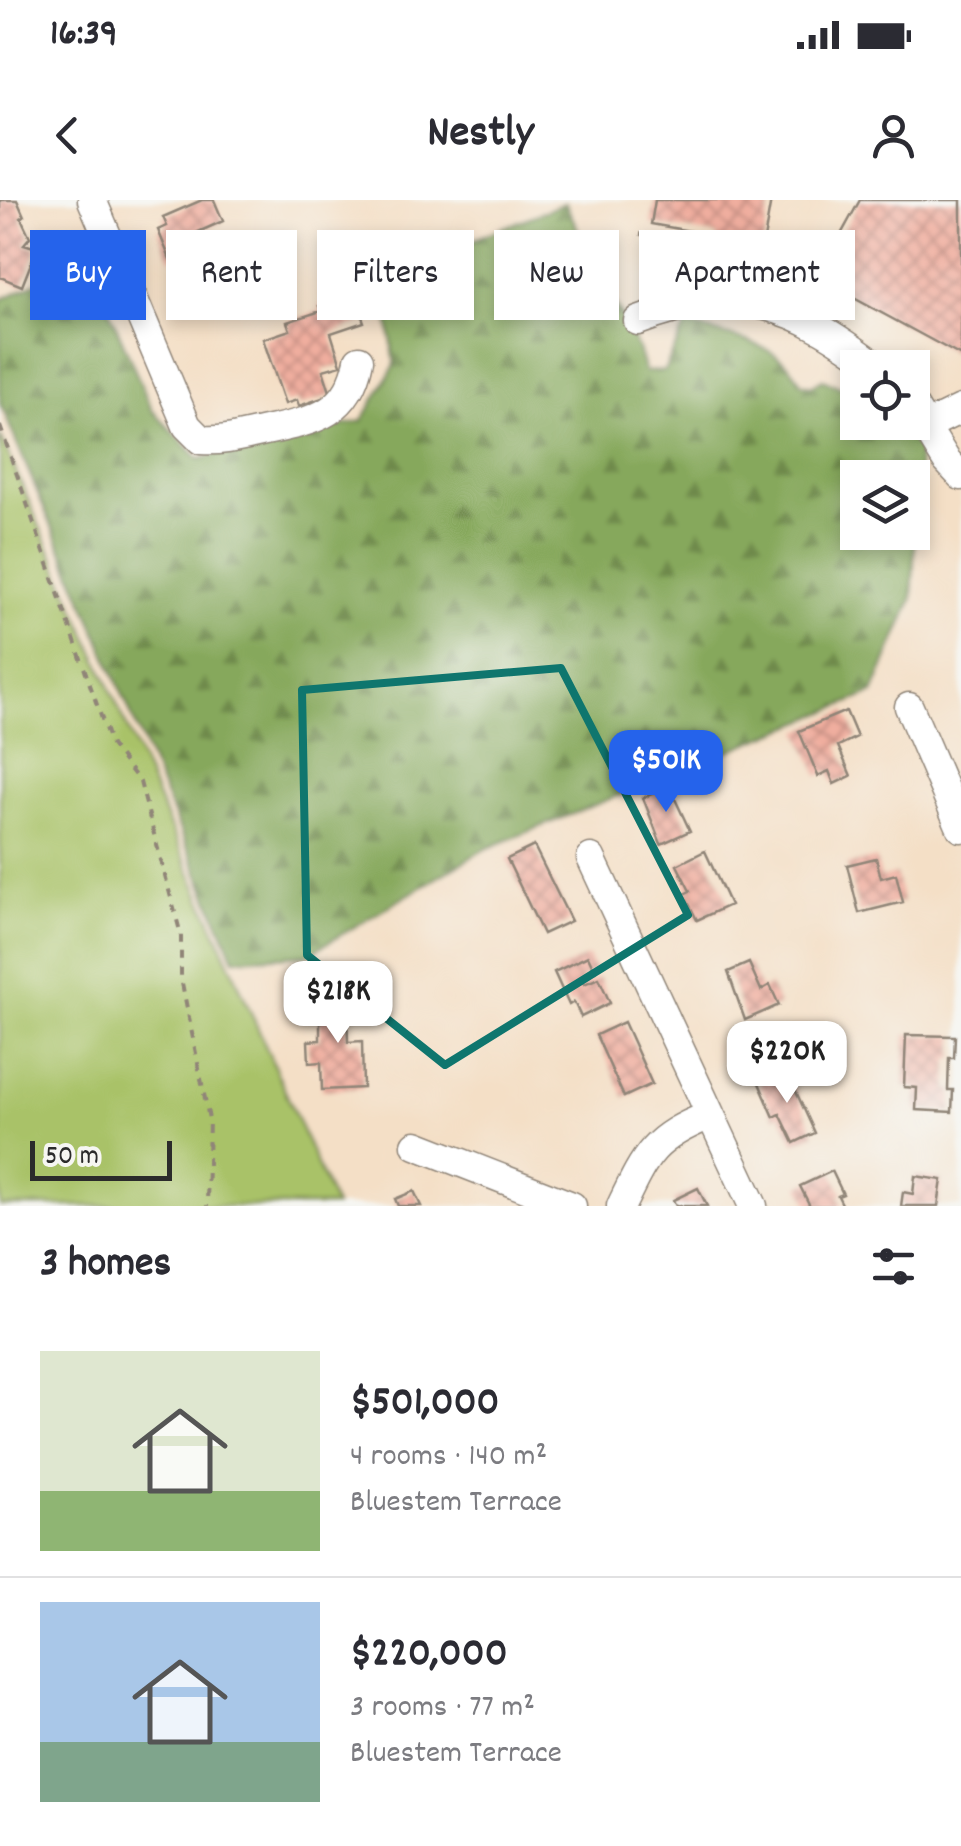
<!DOCTYPE html>
<html lang="en">
<head>
<meta charset="utf-8">
<style>
	:root { --surface:#fff; --page:#f2f2f3; --text:#2b2b33; --muted:#7c7c81; --line:#e1e1e2; --accent:#2563eb }
	body { margin:0; font-family:Dekko,sans-serif; background:var(--page); color:var(--text); height:100vh; display:flex; flex-direction:column; font-size:38px; white-space:nowrap }
	* { box-sizing:border-box; margin:0 }
	p { font-size:32px; color:var(--muted) }
	.icon { flex:none; width:55px; height:55px; fill:none; stroke:currentColor; stroke-width:2; stroke-linecap:round; stroke-linejoin:round }
	.map { position:relative; height:1006px; overflow:hidden }
	.drawer { display:flex; flex-direction:column; background:var(--surface); flex:1 }
	.drawer>* { flex:none }
	.banner { position:absolute; left:30px; top:30px; width:902px; height:90px; display:flex; gap:20px }
	.fabs { position:absolute; left:840px; top:150px; display:grid; gap:20px }
	.fabs a { display:grid; place-items:center; width:90px; height:90px; border-radius:0px; background:var(--surface); box-shadow:0 5px 15px #0003; font-size:50px }
	.scale { position:absolute; left:30px; bottom:25px; width:142px; box-sizing:border-box; padding-left:10px; border:5px solid #2b2b2b; border-top:0; font-size:28px; line-height:35px; white-space:nowrap; color:#2b2b2b; -webkit-text-stroke:8px #f6f6f2; paint-order:stroke }
	.price { position:absolute; translate:-50% -85px; padding:0 22px; border-radius:20px; background:#fff; color:#222; font-size:32px; line-height:65px; filter:drop-shadow(0 2px 5px #0008) }
	.price::after { content:''; position:absolute; left:50%; top:60px; width:30px; height:22px; margin-left:-15px; background:inherit; clip-path:polygon(0 0,100% 0,50% 100%) }
	.price.selected { background:var(--accent); color:#fff }
	ul { padding:0; list-style:none }
	li { display:flex; align-items:center; gap:30px; height:250px; padding:0 40px }
	li+li { border-top:2px solid var(--line) }
	li span { display:grid; place-items:center; flex:none; width:280px; height:200px; border-radius:0px; color:#555 }
	li>.icon { margin-inline-start:auto }
	span .icon { width:120px; height:120px; fill:#fffc; stroke-width:1 }
	li b { font-size:42px }
	h2 { display:flex; justify-content:space-between; align-items:center; height:120px; padding:0 40px; font-size:42px }
	.pill { padding:0 35px; border-radius:0px; background:var(--surface); box-shadow:0 5px 15px #0003; font-size:35px; line-height:90px }
	.pill.selected { background:var(--accent); color:#fff }
	.status { display:flex; justify-content:space-between; align-items:center; height:70px; padding:0 50px; background:var(--surface); direction:ltr }
	.status svg { height:28px; fill:currentColor }
	header { display:flex; justify-content:space-between; align-items:center; height:130px; padding:0 40px; background:var(--surface); font-size:45px; font-weight:800 }
	.map>svg:first-child { display:block }
</style>
</head>
<body>
<div class="status"><b>16:39</b><svg viewBox="0 0 49 12"><path d="M0 12V9h3v3zM5 12V6h3v6zM10 12V3h3v9zM15 12V0h3v12zM26 1h20v11H26zM47 4h2v5h-2z"/></svg></div>
<header><svg class="icon" aria-label="back" viewBox="0 0 24 24"><path d="M15 5l-7 7 7 7"/></svg>Nestly<svg class="icon" aria-label="person" viewBox="0 0 24 24"><circle cx="12" cy="8" r="4"/><path d="M4 21q1-7 8-7t8 7"/></svg></header>
<div class="map">
<svg width="961" height="1006" viewBox="0 0 961 1006">
	<defs>
		<pattern id="forest-firs" width="22" height="20" patternUnits="userSpaceOnUse" patternTransform="scale(2.5)"><rect width="22" height="20" fill="#86a85c"/><path d="M5 1l3.5 6h-7zM16 11l3.5 6h-7z" fill="#6e894c"/></pattern>
		<pattern id="building-cross-hatch" width="8" height="8" patternUnits="userSpaceOnUse" patternTransform="scale(2.5)"><rect width="8" height="8" fill="#f0ae9f"/><path d="M0 0l8 8M0 8l8-8" fill="none" stroke="#c38e82"/></pattern>
	</defs>
	<rect width="100%" height="100%" fill="#f6f6f2"/>
	<filter id="ink" filterUnits="userSpaceOnUse"><feTurbulence type="fractalNoise" baseFrequency=".01" numOctaves="2"/><feDisplacementMap in="SourceGraphic" scale="20" xChannelSelector="R" yChannelSelector="G"/><feConvolveMatrix kernelMatrix="1 2 1 2 8 2 1 2 1" color-interpolation-filters="sRGB"/></filter>
	<filter id="wash" filterUnits="userSpaceOnUse"><feTurbulence type="fractalNoise" baseFrequency=".0048" numOctaves="4" result="noise"/><feDisplacementMap in="SourceGraphic" scale="40" xChannelSelector="R" yChannelSelector="G"/><feGaussianBlur stdDeviation="2.25" result="paint"/><feColorMatrix in="noise" values="0 0 0 0 0 0 0 0 0 0 0 0 0 0 0 0 0 1.4 0 .05"/><feComposite in="paint" operator="in"/></filter>
	<g filter="url(#wash)">
		<rect width="100%" height="100%" fill="#f4dfc6"/>
		<path fill="#a9c268" stroke="#6a764a" stroke-width="2.5" d="M0,235L335,1006H0Z"/>
		<path fill="url(#forest-firs)" stroke="#586a44" stroke-width="2.5" fill-rule="evenodd" d="M565,3L638,149L645,172L664,171L686,125C725,135 783,143 801,183L811,186L823,179L857,195L858,222L891,223L919,249L912,400L873,493L485,649L307,755L234,759L0,203V100L69,67L96,79L152,210L199,259L362,221L395,165L382,76ZM858,278H912V332H858Z"/>
		<g id="blocks">
			<path fill="url(#building-cross-hatch)" d="M0,0H17L24,16L21,18L30,37L24,44L37,48L22,86L0,77Z
				M202,0H214L223,21L187,37L192,49L170,59L158,30L167,26L163,17Z
				M655,0H771L763,45L737,40L735,50L716,46L718,36L651,24Z
				M860,0H961V156L817,78Z
				M354,94L364,122L331,133L341,165L323,170L331,195L299,206L297,200L285,204L263,139L290,130L287,122L321,111L319,106Z
				M846,511L857,537L838,546L851,576L834,584L829,571L818,576L799,531Z
				M669,586L690,631L661,644L643,598Z
				M534,646L571,721L543,734L507,659Z
				M705,651L730,705L697,720L684,694L690,691L677,665Z
				M876,658L881,678L896,674L903,702L859,713L847,665Z
				M588,756L595,771L581,778L584,784L599,778L610,803L581,817L574,802L569,805L554,772Z
				M749,763L761,790L770,785L779,805L745,820L728,772Z
				M358,791V805H347L348,842L362,841L363,888L322,890L321,862L309,863L308,841L320,840V815L329,814L328,792Z
				M624,822L652,884L624,897L596,835Z
				M906,835L955,836L954,858H949L948,890H953L952,912L916,910L917,888L904,887Z
				M786,870L815,933L794,943L780,914L774,917L759,883Z
				M832,971L843,994L838,996L843,1006H810L800,986Z
				M915,976L942,980L938,1006H901L903,992L913,994Z
				M698,988L707,1006H676L673,1000Z
				M414,991L421,1006H398L395,999Z"/>
		</g>
	</g>
	<g filter="url(#ink)">
		<use href="#blocks" fill-opacity="0" stroke="#908578" stroke-width="2.5"/>
		<g fill="none" stroke-linecap="round" stroke-linejoin="round">
			<defs>
				<path id="minor" d="M92,0L187,226L201,240C225,242 246,235 270,230C317,220 349,213 359,160
					M638,121C740,82 794,104 879,168
					M912,204L946,260L961,276
					M926,226L961,209
					M909,507L961,628
					M591,658L753,1006
					M416,945L572,1006
					M621,1006C646,954 653,938 708,916"/>
			</defs>
			<use href="#minor" stroke="#908578" stroke-width="31"/>
			<path stroke="#908578" stroke-width="4" stroke-dasharray="8 8" stroke-linecap="butt" d="M640,34L778,60L773,85
				M912,172L923,183
				M0,226L111,545L140,582L181,735V778L209,919L207,1006"/>
			<use href="#minor" stroke="#fff" stroke-width="28"/>
		</g>
	</g>
	<path fill="none" stroke="#0f766e" stroke-width="8" stroke-linejoin="round" d="M561,468L688,715L445,865L307,755L302,490Z"/>
</svg>
<div class="fabs">
<a><svg class="icon" aria-label="locate" viewBox="0 0 24 24"><circle cx="12" cy="12" r="6"/><path d="M12 2v4M12 18v4M2 12h4M18 12h4"/></svg></a>
<a><svg class="icon" aria-label="layers" viewBox="0 0 24 24"><path d="M12 4l9 5-9 5-9-5zM3 14l9 5 9-5"/></svg></a>
</div>
<div class="scale">50 m</div>
<b class="price selected" style="left:666px;top:615px">$501K</b>
<b class="price" style="left:338px;top:846px">$218K</b>
<b class="price" style="left:787px;top:906px">$220K</b>
<div class="banner">
<a class="pill selected">Buy</a>
<a class="pill">Rent</a>
<a class="pill">Filters</a>
<a class="pill">New</a>
<a class="pill">Apartment</a>
</div>
</div>
<section class="drawer">
<h2>3 homes<svg class="icon" aria-label="filters" viewBox="0 0 24 24"><path d="M4 7h16M4 17h16"/><circle cx="9" cy="7" r="2"/><circle cx="15" cy="17" r="2"/></svg></h2>
<ul>
<li><span style="background:linear-gradient(#dfe7d0 70%,#8fb573 0)"><svg class="icon" aria-label="home" viewBox="0 0 24 24"><path d="M3 11l9-7 9 7M6 9v11h12V9"/></svg></span><div><b>$501,000</b><p>4 rooms · 140 m²</p><p>Bluestem Terrace</p></div></li>
<li><span style="background:linear-gradient(#a9c7e8 70%,#7fa58c 0)"><svg class="icon" aria-label="home" viewBox="0 0 24 24"><path d="M3 11l9-7 9 7M6 9v11h12V9"/></svg></span><div><b>$220,000</b><p>3 rooms · 77 m²</p><p>Bluestem Terrace</p></div></li>
</ul>
</section>
</body>
</html>
